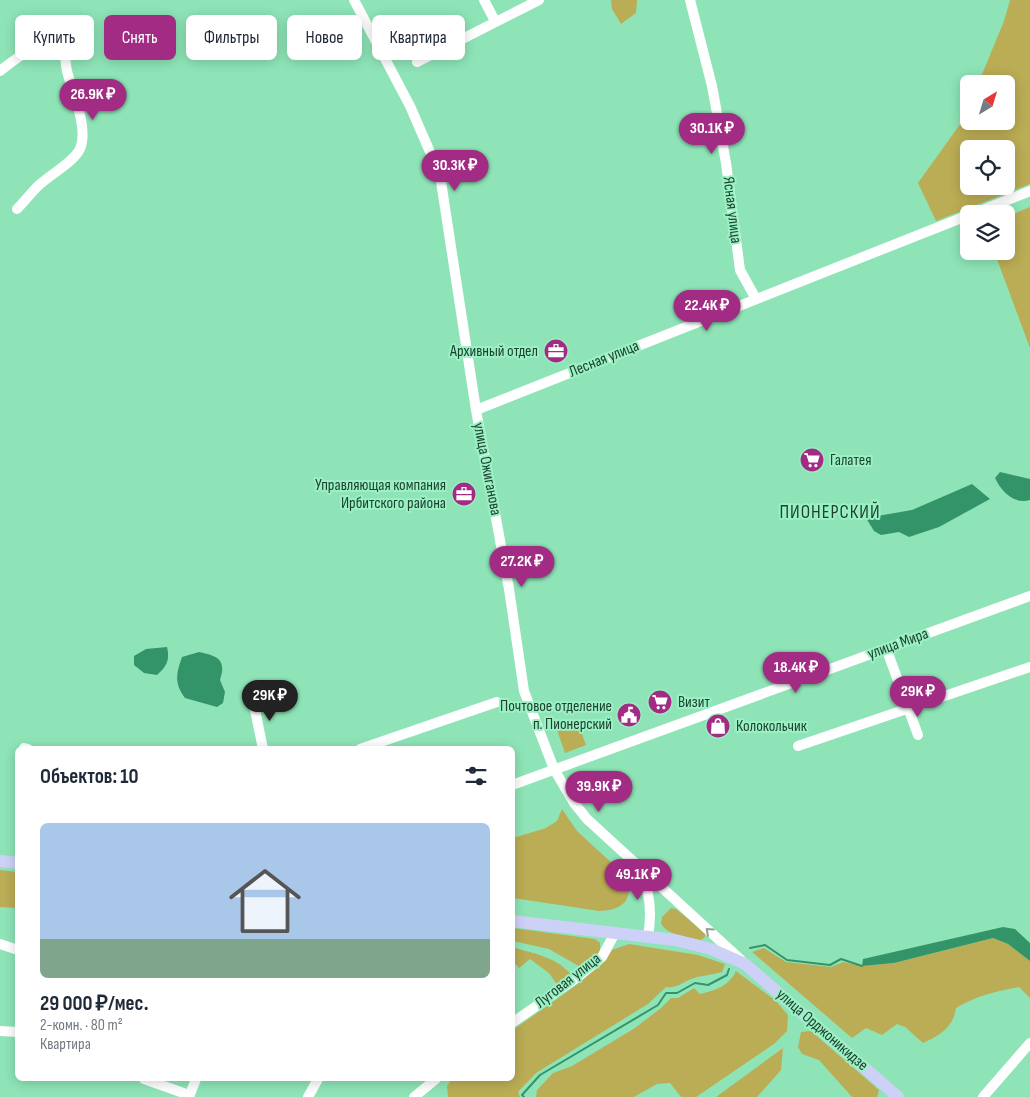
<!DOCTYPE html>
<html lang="ru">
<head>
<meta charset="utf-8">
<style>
	:root { --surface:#fff; --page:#f6f6f7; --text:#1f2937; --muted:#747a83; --accent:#a22b83 }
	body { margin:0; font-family:"Sofia Sans Condensed",sans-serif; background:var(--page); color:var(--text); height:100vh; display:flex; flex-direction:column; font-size:19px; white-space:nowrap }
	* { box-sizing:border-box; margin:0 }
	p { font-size:16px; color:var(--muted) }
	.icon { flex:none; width:28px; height:28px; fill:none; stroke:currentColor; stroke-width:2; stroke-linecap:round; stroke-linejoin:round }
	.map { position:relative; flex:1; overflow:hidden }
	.drawer { position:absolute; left:15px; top:746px; width:500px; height:335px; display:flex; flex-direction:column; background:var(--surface); border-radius:8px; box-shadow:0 2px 12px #0003 }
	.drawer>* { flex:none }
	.top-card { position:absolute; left:15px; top:15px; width:500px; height:45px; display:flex; gap:10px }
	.needle { width:32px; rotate:38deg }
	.fabs { position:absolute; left:960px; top:75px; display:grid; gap:10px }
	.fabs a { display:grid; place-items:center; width:55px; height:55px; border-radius:8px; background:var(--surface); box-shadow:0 2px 12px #0003; font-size:25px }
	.price { position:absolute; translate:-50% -42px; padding:0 11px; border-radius:18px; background:var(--accent); color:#fff; font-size:16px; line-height:32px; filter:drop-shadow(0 1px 2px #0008) }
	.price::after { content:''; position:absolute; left:50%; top:30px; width:15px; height:11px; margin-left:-8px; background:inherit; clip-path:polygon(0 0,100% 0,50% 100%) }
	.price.current { background:#222; color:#fff }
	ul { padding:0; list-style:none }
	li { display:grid; align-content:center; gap:10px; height:265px; padding:0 25px }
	li span { display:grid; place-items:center; height:155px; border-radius:8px; color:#555 }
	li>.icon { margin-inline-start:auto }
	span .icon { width:90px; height:90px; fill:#fffc; stroke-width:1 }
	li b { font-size:21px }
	h2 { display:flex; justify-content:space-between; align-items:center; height:60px; padding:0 25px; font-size:21px }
	.pill { padding:0 18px; border-radius:8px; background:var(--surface); box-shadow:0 2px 12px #0003; font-size:18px; line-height:45px }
	.pill.current { background:var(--accent); color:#fff }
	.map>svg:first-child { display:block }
</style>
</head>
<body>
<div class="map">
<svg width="1030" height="1097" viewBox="0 0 1030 1097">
	<rect width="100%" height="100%" fill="#8ee4b7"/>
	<path fill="#bbad55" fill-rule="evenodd" d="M611,0H637L636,13L621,24L612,9Z
		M1010,0H1030V184L936,221L918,183L963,120L969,106V121H1006V84H978L1004,21ZM969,149H1006V186H969Z
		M1030,207V348L994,251H1006V217Z
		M577,720L586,745L565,753L556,727Z
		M562,809L577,831L627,877C634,901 622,910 599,911L513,898V838L546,828L557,821Z
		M0,870L17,872V908L0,907Z
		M671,908L676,909L705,933V937L701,940C688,937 669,936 661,924L662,917Z
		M513,928L595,939L600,943V953L582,968L549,949L513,941Z
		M993,938L1008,944L1030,961V998L1019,987C997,991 975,996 956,1008C953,1028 940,1035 923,1043L905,1027L897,1024L882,1035L866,1028L852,1038L752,952L764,948L786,962L831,967L843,962L862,966L894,963Z
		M629,944L698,955L725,964L722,972C712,975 696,976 689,980C680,984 677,988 666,987L648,1004L536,1073L518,1092L520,1097H448L447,1086L452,1079H512L513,1030L575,986L602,964L612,950Z
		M512,947C535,954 558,957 573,977L558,986L549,973L530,959L519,968L513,961Z
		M736,971L776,1001L788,1015L787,1031L774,1044L696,1097H681L670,1083L657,1084L634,1097H536L537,1090L553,1073L572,1066L635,1028L661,1008L671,998H678L694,988L700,994C716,990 729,986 736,971Z
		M811,1031L879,1090L877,1097H852L819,1060L802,1054L798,1047L801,1032Z
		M783,1048L781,1070L757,1097H716Z"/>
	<path fill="#349469" d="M1000,472L1030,479V500C1014,505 1001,491 995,478Z
		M972,484L990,499L939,527L909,537L899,532L881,535L874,531L866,518L912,510Z
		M167,647C170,660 167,666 157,675L144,673L134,665V656L146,649Z
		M199,652C217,656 227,659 220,680L225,692L223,703L217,707L185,698C174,683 176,674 182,657Z
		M1003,927L1015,929L1030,943V961L1008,944L993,938L894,963L862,966L863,959Z"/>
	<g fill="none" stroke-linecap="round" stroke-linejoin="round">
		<path stroke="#349469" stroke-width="2" d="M750,948L765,945L787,960L830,965L841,959L862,966
			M524,1097L522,1095L540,1075L658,1005L666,993H677L695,983L708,985L727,975L729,969"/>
		<path stroke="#fff" stroke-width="10" d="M354,0L410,106L440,175L476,410L509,589L524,691L554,769L574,803L587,819L741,960
			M484,0L495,21
			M690,0L712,86L726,163L740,270L756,299
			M417,62L539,0
			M0,71C10,63 43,37 56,41C58,41 61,43 62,45C66,52 65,63 67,71C72,92 89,128 80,149C73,163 49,175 37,187C30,194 24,202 17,209
			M972,214L1030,191
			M476,410L969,215
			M886,648L918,735
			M253,700L263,749
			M798,746L1030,667
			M24,748L28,749
			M360,749L497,702
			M512,785L1030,596
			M640,871C651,892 652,913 648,937
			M0,944L18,950
			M512,1023L578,977L602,957L615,933
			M0,1031L18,1032
			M144,1079L189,1095
			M189,1097L196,1079
			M308,1097L318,1079
			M414,1097L436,1079
			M983,1097L1030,1043"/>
		<path stroke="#ced1f7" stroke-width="12" d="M0,861L18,863
			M512,921L675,940L711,949L745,964L898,1097"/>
	</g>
	<defs><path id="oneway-chevron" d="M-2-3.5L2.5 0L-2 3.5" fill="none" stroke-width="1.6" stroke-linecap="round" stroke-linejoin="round" transform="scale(1.25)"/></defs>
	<use stroke="#8ea098" href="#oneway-chevron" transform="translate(709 931) rotate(-138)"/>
	<defs>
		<symbol id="office-disc" viewBox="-11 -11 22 22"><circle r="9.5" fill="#a22b83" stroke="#9bf1c4"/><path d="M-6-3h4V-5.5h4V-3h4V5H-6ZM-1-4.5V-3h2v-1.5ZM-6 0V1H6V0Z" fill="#fff"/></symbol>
		<symbol id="supermarket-disc" viewBox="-11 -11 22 22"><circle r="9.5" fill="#a22b83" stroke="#9bf1c4"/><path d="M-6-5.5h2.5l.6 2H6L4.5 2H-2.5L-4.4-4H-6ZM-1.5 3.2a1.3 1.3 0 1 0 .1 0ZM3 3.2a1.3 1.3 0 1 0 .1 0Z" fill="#fff"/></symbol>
		<symbol id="civic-disc" viewBox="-11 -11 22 22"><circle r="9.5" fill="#a22b83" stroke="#9bf1c4"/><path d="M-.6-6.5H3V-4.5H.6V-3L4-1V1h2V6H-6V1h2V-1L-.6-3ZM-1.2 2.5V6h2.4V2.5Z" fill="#fff"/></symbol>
		<symbol id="shop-disc" viewBox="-11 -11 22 22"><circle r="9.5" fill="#a22b83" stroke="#9bf1c4"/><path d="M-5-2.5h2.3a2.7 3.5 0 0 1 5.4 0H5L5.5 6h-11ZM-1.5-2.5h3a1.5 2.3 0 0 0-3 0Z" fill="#fff"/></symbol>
	</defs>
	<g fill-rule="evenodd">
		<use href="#office-disc" x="542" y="337" width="28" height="28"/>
		<use href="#supermarket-disc" x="798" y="446" width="28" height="28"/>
		<use href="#office-disc" x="450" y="480" width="28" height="28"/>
		<use href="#supermarket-disc" x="646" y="688" width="28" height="28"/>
		<use href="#civic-disc" x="615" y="701" width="28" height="28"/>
		<use href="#shop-disc" x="704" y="712" width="28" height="28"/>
	</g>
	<g text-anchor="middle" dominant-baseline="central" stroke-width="4" stroke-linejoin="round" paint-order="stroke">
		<g font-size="16" fill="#1d4230" stroke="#9bf1c4">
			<text transform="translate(732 210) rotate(83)">Ясная улица</text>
			<text transform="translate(604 359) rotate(-22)">Лесная улица</text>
			<text transform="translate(487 469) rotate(79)">улица Ожиганова</text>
			<text transform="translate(898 644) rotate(-20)">улица Мира</text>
			<text transform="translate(568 981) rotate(-38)">Луговая улица</text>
			<text transform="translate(822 1030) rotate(41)">улица Орджоникидзе</text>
		</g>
		<g font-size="16" fill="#1d4230" stroke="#9bf1c4" text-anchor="end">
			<text x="538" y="351">Архивный отдел</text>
			<text x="830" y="460" text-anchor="start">Галатея</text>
			<text x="446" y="485">Управляющая компания<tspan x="446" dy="18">Ирбитского района</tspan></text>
			<text x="678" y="702" text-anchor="start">Визит</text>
			<text x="612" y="706">Почтовое отделение<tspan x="612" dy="18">п. Пионерский</tspan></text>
			<text x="736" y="726" text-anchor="start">Колокольчик</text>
		</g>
		<g font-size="19" letter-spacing="1" fill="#1d4230" stroke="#9bf1c4">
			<text x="830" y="512">ПИОНЕРСКИЙ</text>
		</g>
	</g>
</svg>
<div class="fabs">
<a><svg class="needle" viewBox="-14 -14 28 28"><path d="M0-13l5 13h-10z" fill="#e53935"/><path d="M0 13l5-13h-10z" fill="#747a83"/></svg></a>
<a><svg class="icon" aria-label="locate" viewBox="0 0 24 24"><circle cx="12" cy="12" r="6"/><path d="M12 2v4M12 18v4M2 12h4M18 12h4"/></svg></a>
<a><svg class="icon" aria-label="layers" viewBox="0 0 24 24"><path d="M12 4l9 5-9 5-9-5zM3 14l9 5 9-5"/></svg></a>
</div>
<b class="price" style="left:93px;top:121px">26.9K ₽</b>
<b class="price" style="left:712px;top:155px">30.1K ₽</b>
<b class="price" style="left:455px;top:192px">30.3K ₽</b>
<b class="price" style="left:707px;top:332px">22.4K ₽</b>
<b class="price" style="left:522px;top:588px">27.2K ₽</b>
<b class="price" style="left:796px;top:694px">18.4K ₽</b>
<b class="price" style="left:918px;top:718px">29K ₽</b>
<b class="price current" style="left:270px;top:722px">29K ₽</b>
<b class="price" style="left:599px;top:813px">39.9K ₽</b>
<b class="price" style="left:638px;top:901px">49.1K ₽</b>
<div class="top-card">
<a class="pill">Купить</a>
<a class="pill current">Снять</a>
<a class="pill">Фильтры</a>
<a class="pill">Новое</a>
<a class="pill">Квартира</a>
</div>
<section class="drawer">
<h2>Объектов: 10<svg class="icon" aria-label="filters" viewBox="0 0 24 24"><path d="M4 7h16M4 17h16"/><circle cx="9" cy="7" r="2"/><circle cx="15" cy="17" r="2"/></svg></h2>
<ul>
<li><span style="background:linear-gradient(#a9c7e8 75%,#7fa58c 0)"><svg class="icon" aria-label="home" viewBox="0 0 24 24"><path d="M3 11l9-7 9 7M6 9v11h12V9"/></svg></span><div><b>29 000 ₽/мес.</b><p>2-комн. · 80 m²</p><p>Квартира</p></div></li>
</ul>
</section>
</div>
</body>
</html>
